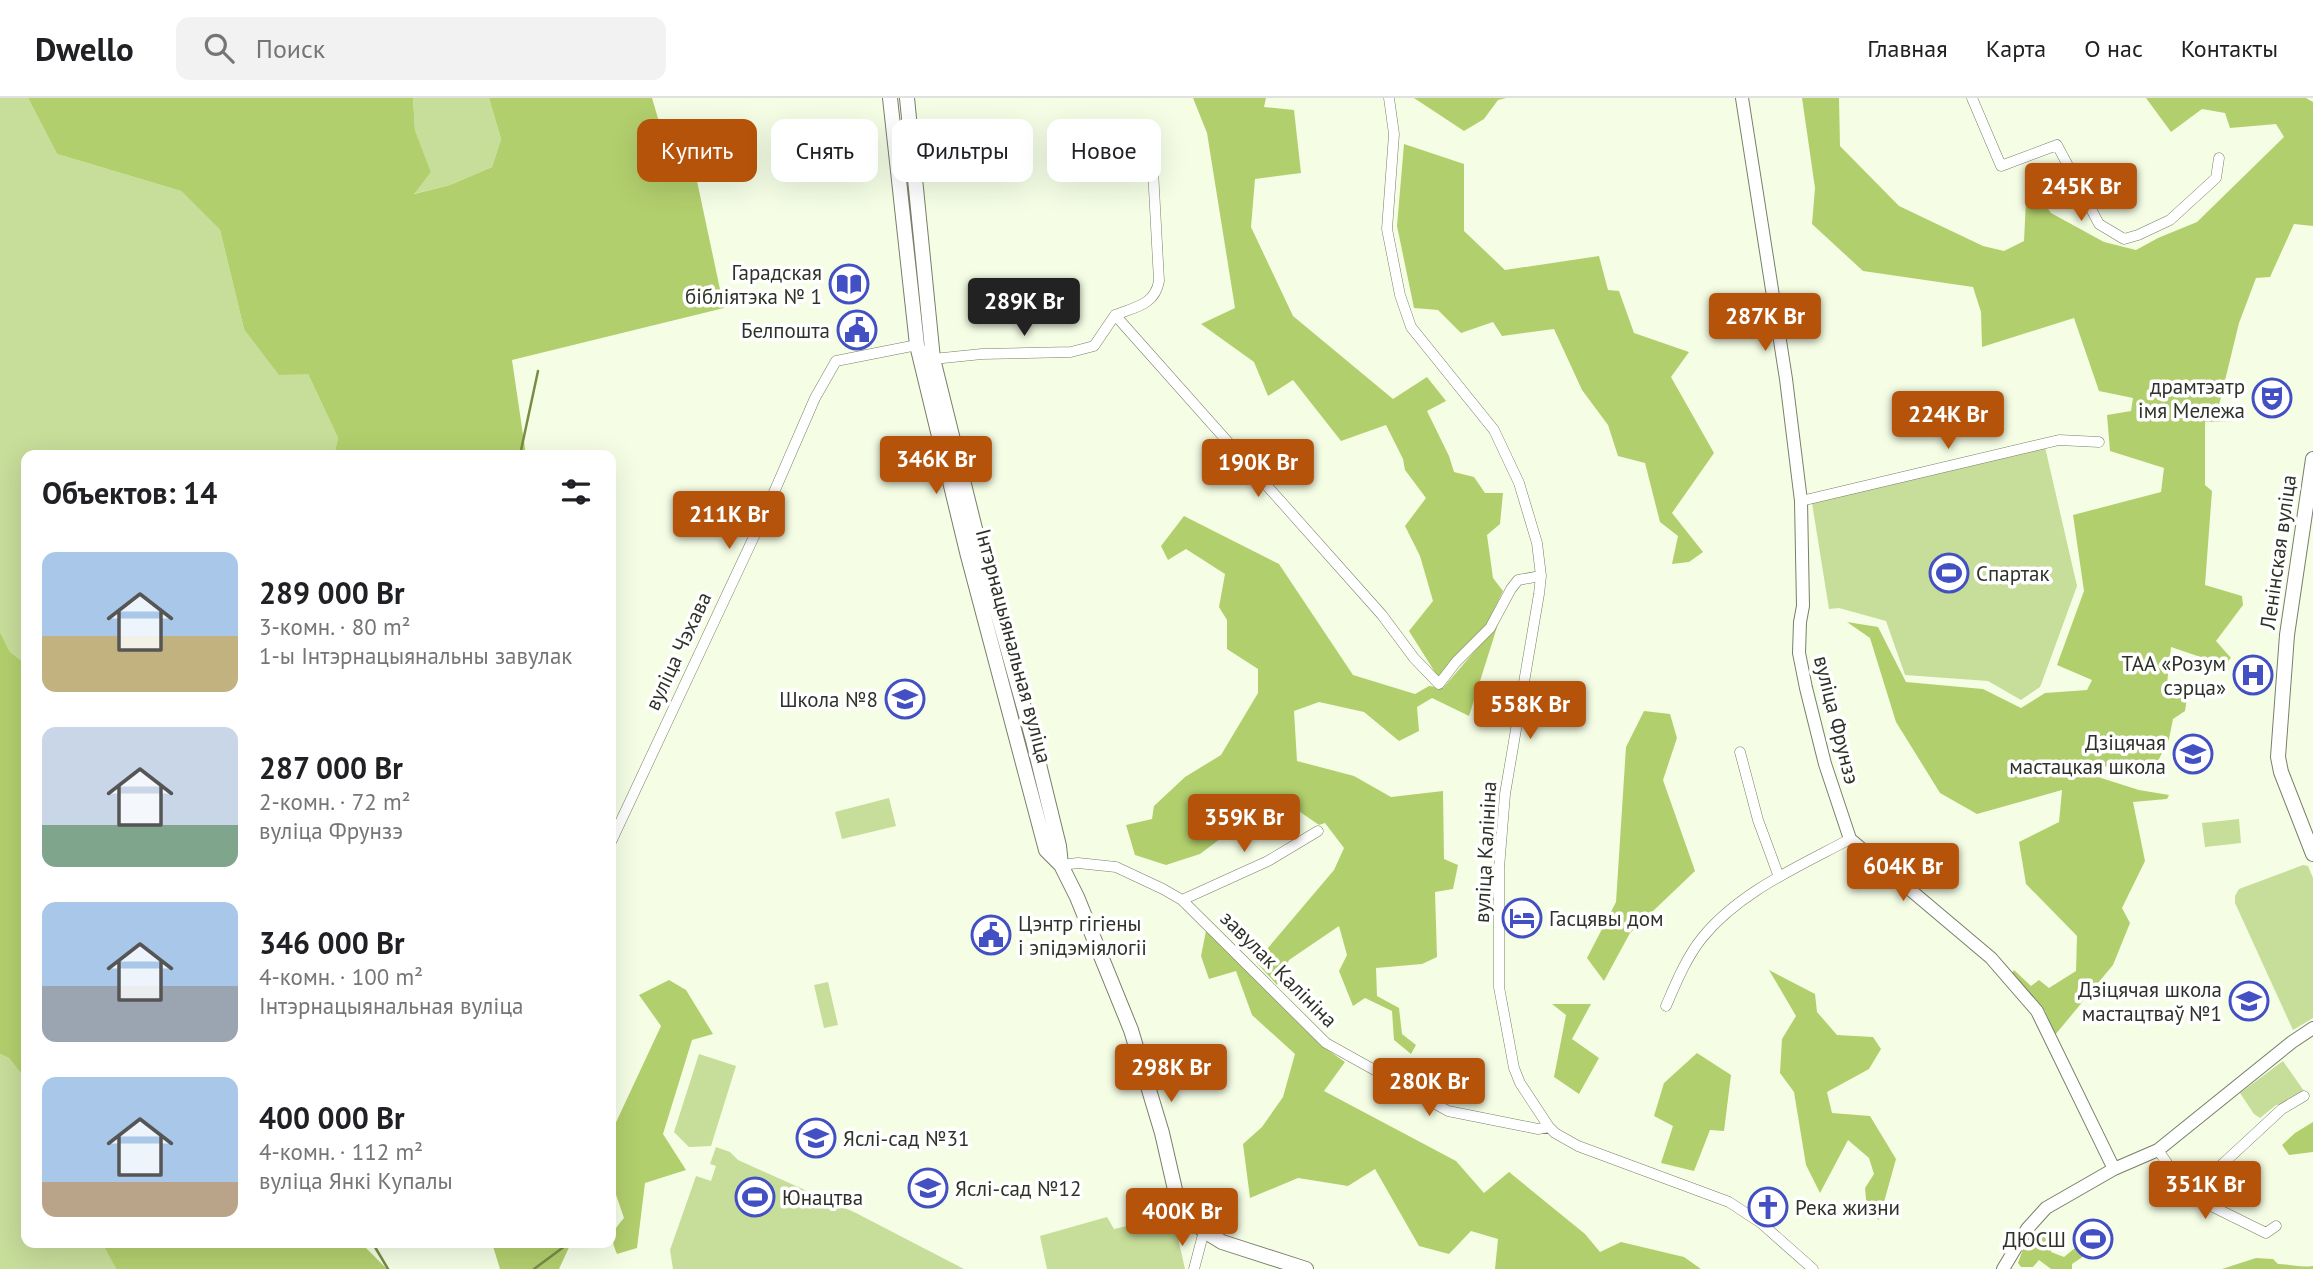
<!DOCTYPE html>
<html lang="ru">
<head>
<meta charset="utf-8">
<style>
	:root { --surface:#fff; --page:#f2f2f2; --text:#202124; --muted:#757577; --line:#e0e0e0; --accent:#b45309 }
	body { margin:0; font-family:"PT Sans",sans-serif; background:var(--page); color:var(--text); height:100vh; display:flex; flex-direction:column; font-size:26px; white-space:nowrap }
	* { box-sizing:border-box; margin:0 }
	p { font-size:23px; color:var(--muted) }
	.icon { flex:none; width:38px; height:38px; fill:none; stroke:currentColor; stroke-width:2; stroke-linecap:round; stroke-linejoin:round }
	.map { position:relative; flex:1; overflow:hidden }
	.sheet { position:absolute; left:21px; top:352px; width:595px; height:798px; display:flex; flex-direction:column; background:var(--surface); border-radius:14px; box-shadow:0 7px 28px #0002 }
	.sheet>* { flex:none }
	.hud { position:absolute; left:637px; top:21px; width:665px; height:63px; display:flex; gap:14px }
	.price { position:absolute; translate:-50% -60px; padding:0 16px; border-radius:7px; background:var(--accent); color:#fff; font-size:23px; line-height:46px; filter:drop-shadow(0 2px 4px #0008) }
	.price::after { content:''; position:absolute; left:50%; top:42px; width:21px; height:16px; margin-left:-10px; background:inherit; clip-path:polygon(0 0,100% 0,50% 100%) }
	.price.active { background:#222; color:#fff }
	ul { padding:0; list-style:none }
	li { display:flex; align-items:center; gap:21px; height:175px; padding:0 21px }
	li span { display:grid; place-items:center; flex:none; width:196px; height:140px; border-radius:14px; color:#555 }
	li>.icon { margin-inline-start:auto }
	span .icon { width:84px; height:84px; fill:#fffc; stroke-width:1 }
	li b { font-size:30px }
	h2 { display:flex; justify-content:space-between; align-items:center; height:84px; padding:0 21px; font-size:30px }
	.chip { padding:0 24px; border-radius:14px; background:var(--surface); box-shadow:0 7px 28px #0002; font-size:24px; line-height:63px }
	.chip.active { background:var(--accent); color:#fff }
	header { display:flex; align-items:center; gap:42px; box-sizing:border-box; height:98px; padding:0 35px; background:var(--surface); border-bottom:2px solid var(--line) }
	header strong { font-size:33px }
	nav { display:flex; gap:38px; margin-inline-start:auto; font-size:24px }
	.search { width:490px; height:63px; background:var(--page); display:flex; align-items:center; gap:18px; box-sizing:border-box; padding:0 24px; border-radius:14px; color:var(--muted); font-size:26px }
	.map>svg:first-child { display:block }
</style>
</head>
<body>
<header>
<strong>Dwello</strong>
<div class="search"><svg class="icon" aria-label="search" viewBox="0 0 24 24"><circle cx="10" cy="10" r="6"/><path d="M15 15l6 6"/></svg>Поиск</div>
<nav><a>Главная</a><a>Карта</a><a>О нас</a><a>Контакты</a></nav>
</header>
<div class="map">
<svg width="2313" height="1171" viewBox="0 0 2313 1171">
	<rect width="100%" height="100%" fill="#f5fee5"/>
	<path fill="#c7dd9a" d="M0,0H28L57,56L181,93L220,132L244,231L308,276L338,340L334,357H26V566L10,554L0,534Z
		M413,0H489L501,41L492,69L450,87L413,96L431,74L415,32Z
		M2045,349L2077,488L2042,584L2040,589L2021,602L1988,583L1905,577L1886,523L1839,510L1829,511L1812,405Z
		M889,700L896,728L842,741L835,714Z
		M2239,721L2241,745L2205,749L2202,725Z
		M2303,767L2308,768L2313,780V920L2293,932L2235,805V798L2239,791Z
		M828,884L838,927L824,930L814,887Z
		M0,956L9,960L26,982V1144L102,1145L116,1171H0Z
		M699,956L736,968L711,1048L689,1049L674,1034Z
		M2283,963L2304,993L2283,1006L2276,1007L2260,1020L2254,1016L2240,995Z
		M716,1049L730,1054L738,1062L854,1114L964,1171H673L670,1152L696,1078L711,1083L716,1068L710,1066Z
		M1173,1118L1185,1171H1047L1040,1138L1107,1119L1114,1131Z"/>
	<path fill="#b2cf6d" d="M28,0H413L415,32L431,74L414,96L450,87L492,69L501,41L489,0H652L665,44L714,38L743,68L697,83L724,210L512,262L526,357H334L338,340L308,276L279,277L244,231L220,132L181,93L57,56Z
		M1193,0H1266L1264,9L1294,12L1301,75L1255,81L1251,129L1293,218L1393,301L1427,279L1446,303L1427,313L1449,358L1454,374L1474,379L1485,395H1503L1500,426L1487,437L1493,480L1503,493L1487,526L1438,579L1409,533L1433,503L1420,458L1405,428L1426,400L1405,372L1403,361L1386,327L1341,343L1293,282L1268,298L1254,264L1201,226L1235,210L1207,35Z
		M1414,0H1506L1498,2L1484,21L1464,33Z
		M1802,0H1839L1840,48L1899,108L1983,148L2004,153L2024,143L2026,102L2036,95L2051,115L2104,144L2136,152L2158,140L2197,124L2284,39L2276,26L2230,30L2225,15L2202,11L2171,34L2146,0H2306L2313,4V128L2294,126L2270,179L2256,180L2239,225L2219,307L2237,323L2205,324V387L2212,393L2205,487L2242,498L2243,507L2216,543L2231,560L2224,567L2171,549L2167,586L2188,594L2185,613L2173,621L2169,641L2150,679L2104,668L2101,680L2139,692L2169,697L2167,701L2133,704L2145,763L2122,810L2130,825L2113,867L2055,937L2045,913L2012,875L2014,872L2031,888L2039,882L2049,890L2076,873L2077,838L2026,786L2019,744L2059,724L2062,692L1977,716L1940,695L1896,624L1870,540L1847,524L1878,529L1906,584L1983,591L2021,610L2045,595L2087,592L2092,582L2057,567L2084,493L2073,417L2161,394L2164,370L2110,353L2107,317L2131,313L2133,300L2099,293L2074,220L1982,249L1981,214L1973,189L1863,173L1812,126L1815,90Z
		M1404,46L1464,66V133L1505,172L1599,158L1608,192L1619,193L1634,235L1689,254L1671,279L1714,355L1672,415L1703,454L1689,464L1672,466L1678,438L1660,424L1645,365L1618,358L1608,327L1582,292L1554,231L1502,238L1493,224L1461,235L1438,212L1414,210L1397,128Z
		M1184,418L1279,466L1353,577L1415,596L1429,588L1443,590L1498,526L1469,618L1432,600L1417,609L1419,633L1399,643L1364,614L1319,604L1294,613L1297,663L1354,678L1391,699L1443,693L1444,761L1458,767L1453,791L1435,794L1437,859L1422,866L1376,870L1377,898L1399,910L1402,936L1416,947L1411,956L1394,942L1392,913L1365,900L1353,908L1339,873L1347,857L1339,828L1289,862L1277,887L1256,864L1334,772L1344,750L1325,725L1319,727L1277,698L1200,756L1166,767L1135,757L1126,727L1152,721L1154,708L1185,679L1221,657L1258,595V571L1227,551V522L1219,509L1225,476L1186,451L1168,462L1161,448Z
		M0,534L10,554L26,566V982L9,960L0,956Z
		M1644,613L1670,616L1677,640L1663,682L1695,773L1630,835L1604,883L1587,860L1616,804L1626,649Z
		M1206,833L1322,948L1345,964L1324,993L1456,1063L1484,1095L1509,1074L1585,1136L1600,1154L1621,1144L1684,1159L1701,1171H1495L1498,1141L1471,1133L1449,1156L1419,1148L1375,1071L1348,1088L1298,1080L1250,1100L1243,1046L1262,1029L1283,999L1295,956L1252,917L1236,873L1209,881L1201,858Z
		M1769,872L1815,896L1817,914L1837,937L1873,939L1881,951L1869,971L1827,994L1832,1015L1870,1018L1896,1061L1879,1122L1867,1112L1865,1090L1874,1076L1869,1060L1848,1042L1820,1095L1806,1067L1794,994L1780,975L1782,941L1796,918Z
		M669,882L686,892L713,936L692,942L663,1036L686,1072L645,1085L637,1150L617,1156C609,1138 612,1134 624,1120L613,1088H611V1035L661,928L639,897Z
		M1552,906H1591L1572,941L1599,960L1579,996L1554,979L1566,917Z
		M1697,955L1731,977L1724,1033L1710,1032L1694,1073L1661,1065L1673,1028L1654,1018L1664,985Z
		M2313,1024V1054L2289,1057L2282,1047L2295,1035Z
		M2038,1136L2054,1144L2051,1154L2064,1159L2075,1150H2079L2084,1158L2072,1166V1171H2051L2039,1162L2033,1169H2021L2018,1165L2023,1151L2034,1145V1139Z
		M102,1145H361L387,1171H116Z
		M492,1145H548L551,1148L554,1145H571L559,1171H500Z
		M2256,1160L2273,1161L2278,1166C2290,1166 2300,1170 2313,1168V1171H2222Z"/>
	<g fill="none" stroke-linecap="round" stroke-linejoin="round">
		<path stroke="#788c45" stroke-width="2.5" d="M520,357L538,273
			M372,1144L388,1171
			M534,1171L565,1148"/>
		<defs>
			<path id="minor" d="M1389,0L1394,36L1387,131L1400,197L1411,229L1494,332L1519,385L1537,445L1541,478L1539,496L1505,696L1499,770V889L1514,970L1520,985L1549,1029L1555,1035L1578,1048L1729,1104L1761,1125L1813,1171
				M1972,0L2001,68L2057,47L2099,126L2124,141L2138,137L2170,122L2216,80L2219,60
				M1149,55L1153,72L1159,183C1155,207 1135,209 1115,217L1382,517L1414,560L1439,586L1456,564L1490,530L1511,491L1518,482L1541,478
				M933,261L982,256L1071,254L1094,248L1115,217
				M1801,403L2059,342L2099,344
				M1740,654L1758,722L1779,779
				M611,744L765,415L815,300L836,263L917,247
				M1061,767L1078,765L1116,769L1163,791L1182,802L1326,945L1448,1013L1538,1031L1549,1029
				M1182,802L1268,763L1318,733
				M1666,908C1676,885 1686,860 1702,840C1739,794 1798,769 1850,741
				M2158,1052L2189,1097L2266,1135L2276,1128
				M2189,1097L2282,1011L2304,998
				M1194,1171L1204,1133"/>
			<path id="tertiary" d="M1742,0L1786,281L1801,403L1803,508L1800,524L1799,555L1806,590L1825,666L1850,741L1991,860L2037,913L2114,1071
				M2003,1171L2027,1131L2046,1110L2114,1071L2158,1052L2292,944L2313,930"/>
			<path id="secondary" d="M890,0L917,247L968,458L1046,752L1061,767
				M907,0L933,261L981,455L1033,642L1059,748L1061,767L1077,799L1131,932L1162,1035L1179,1109L1204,1133L1222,1144L1306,1171
				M2313,361L2287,537L2278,659L2281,674L2313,756"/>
		</defs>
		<use href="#minor" stroke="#777f69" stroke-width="11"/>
		<use href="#tertiary" stroke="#777f69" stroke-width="14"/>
		<use href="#secondary" stroke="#777f69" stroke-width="16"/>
		<use href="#minor" stroke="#fff" stroke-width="10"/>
		<use href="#tertiary" stroke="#fff" stroke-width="12"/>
		<use href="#secondary" stroke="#fff" stroke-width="14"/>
	</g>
	<defs>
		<symbol id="library-ring" viewBox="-11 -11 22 22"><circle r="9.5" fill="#fff" stroke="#4250c4" stroke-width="1.5"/><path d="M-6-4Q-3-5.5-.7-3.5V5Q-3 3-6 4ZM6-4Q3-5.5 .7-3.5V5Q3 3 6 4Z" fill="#4250c4"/></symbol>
		<symbol id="civic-ring" viewBox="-11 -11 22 22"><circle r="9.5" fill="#fff" stroke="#4250c4" stroke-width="1.5"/><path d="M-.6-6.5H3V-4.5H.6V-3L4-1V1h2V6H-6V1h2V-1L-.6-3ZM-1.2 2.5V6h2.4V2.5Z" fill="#4250c4"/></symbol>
		<symbol id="theatre-ring" viewBox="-11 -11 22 22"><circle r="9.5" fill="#fff" stroke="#4250c4" stroke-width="1.5"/><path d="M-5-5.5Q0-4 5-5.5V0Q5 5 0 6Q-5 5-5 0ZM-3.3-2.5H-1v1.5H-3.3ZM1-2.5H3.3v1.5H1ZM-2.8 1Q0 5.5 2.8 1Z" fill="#4250c4"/></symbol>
		<symbol id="stadium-ring" viewBox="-11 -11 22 22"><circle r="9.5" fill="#fff" stroke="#4250c4" stroke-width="1.5"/><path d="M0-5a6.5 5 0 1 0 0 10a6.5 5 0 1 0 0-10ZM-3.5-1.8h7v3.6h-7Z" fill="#4250c4"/></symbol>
		<symbol id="hospital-ring" viewBox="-11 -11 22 22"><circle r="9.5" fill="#fff" stroke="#4250c4" stroke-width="1.5"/><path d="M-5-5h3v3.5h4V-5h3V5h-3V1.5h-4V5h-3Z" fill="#4250c4"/></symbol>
		<symbol id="school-ring" viewBox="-11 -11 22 22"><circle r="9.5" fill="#fff" stroke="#4250c4" stroke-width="1.5"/><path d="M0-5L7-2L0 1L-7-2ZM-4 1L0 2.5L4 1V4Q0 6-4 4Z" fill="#4250c4"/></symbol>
		<symbol id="hotel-ring" viewBox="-11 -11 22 22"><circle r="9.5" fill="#fff" stroke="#4250c4" stroke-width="1.5"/><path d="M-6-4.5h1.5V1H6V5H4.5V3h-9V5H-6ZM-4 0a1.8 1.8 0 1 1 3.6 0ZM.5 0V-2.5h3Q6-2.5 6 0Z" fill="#4250c4"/></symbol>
		<symbol id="church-ring" viewBox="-11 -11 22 22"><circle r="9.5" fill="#fff" stroke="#4250c4" stroke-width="1.5"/><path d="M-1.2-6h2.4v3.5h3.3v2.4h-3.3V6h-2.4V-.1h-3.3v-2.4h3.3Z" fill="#4250c4"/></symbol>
	</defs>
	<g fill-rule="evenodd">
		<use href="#library-ring" x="827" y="164" width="44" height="44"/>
		<use href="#civic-ring" x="835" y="210" width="44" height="44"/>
		<use href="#theatre-ring" x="2250" y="278" width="44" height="44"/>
		<use href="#stadium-ring" x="1927" y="453" width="44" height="44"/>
		<use href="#hospital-ring" x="2231" y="555" width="44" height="44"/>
		<use href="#school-ring" x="883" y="579" width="44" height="44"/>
		<use href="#school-ring" x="2171" y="634" width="44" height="44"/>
		<use href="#hotel-ring" x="1500" y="798" width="44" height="44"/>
		<use href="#civic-ring" x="969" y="815" width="44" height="44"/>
		<use href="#school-ring" x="2227" y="881" width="44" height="44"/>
		<use href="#school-ring" x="794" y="1018" width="44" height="44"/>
		<use href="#school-ring" x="906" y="1068" width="44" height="44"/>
		<use href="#stadium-ring" x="733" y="1077" width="44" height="44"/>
		<use href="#church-ring" x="1746" y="1087" width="44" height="44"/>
		<use href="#stadium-ring" x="2071" y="1119" width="44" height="44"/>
	</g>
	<g text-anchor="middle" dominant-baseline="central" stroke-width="7" stroke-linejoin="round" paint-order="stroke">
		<g font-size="21" fill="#2f3229" stroke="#fff" text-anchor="end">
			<text x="822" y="174">Гарадская<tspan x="822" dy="24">бібліятэка № 1</tspan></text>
			<text x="830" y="232">Белпошта</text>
			<text x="2245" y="288">драмтэатр<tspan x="2245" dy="24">імя Мележа</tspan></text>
			<text x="1976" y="475" text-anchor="start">Спартак</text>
			<text x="2226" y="565">ТАА «Розум<tspan x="2226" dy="24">сэрца»</tspan></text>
			<text x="878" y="601">Школа №8</text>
			<text x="2166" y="644">Дзіцячая<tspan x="2166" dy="24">мастацкая школа</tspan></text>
			<text x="1549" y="820" text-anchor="start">Гасцявы дом</text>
			<text x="1018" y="825" text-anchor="start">Цэнтр гігіены<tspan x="1018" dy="24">і эпідэміялогіі</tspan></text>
			<text x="2222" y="891">Дзіцячая школа<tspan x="2222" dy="24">мастацтваў №1</tspan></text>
			<text x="843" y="1040" text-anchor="start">Яслі-сад №31</text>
			<text x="955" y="1090" text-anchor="start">Яслі-сад №12</text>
			<text x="782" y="1099" text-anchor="start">Юнацтва</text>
			<text x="1795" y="1109" text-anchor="start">Река жизни</text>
			<text x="2066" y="1141">ДЮСШ</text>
		</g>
		<g font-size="21" fill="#2f3229" stroke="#fff">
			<text transform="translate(2278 454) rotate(-82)">Ленінская вуліца</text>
			<text transform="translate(1014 548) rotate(75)">Інтэрнацыянальная вуліца</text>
			<text transform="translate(678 553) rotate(-65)">вуліца Чэхава</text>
			<text transform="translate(1837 622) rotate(76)">вуліца Фрунзэ</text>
			<text transform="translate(1485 754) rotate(-87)">вуліца Калініна</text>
			<text transform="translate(1279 871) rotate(45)">завулак Калініна</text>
		</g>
	</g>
</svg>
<b class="price" style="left:2081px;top:125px">245K Br</b>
<b class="price active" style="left:1024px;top:240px">289K Br</b>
<b class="price" style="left:1765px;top:255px">287K Br</b>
<b class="price" style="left:1948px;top:353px">224K Br</b>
<b class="price" style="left:936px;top:398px">346K Br</b>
<b class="price" style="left:1258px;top:401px">190K Br</b>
<b class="price" style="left:729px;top:453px">211K Br</b>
<b class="price" style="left:1530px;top:643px">558K Br</b>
<b class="price" style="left:1244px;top:756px">359K Br</b>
<b class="price" style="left:1903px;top:805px">604K Br</b>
<b class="price" style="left:1171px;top:1006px">298K Br</b>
<b class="price" style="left:1429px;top:1020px">280K Br</b>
<b class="price" style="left:2205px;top:1123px">351K Br</b>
<b class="price" style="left:1182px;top:1150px">400K Br</b>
<div class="hud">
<a class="chip active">Купить</a>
<a class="chip">Снять</a>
<a class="chip">Фильтры</a>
<a class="chip">Новое</a>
</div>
<section class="sheet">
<h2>Объектов: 14<svg class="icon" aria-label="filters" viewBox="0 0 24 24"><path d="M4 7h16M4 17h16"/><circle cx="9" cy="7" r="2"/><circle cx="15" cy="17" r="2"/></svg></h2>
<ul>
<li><span style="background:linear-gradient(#a9c7e8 60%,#c2b280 0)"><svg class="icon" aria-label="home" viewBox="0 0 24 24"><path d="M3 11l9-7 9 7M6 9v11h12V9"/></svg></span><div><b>289 000 Br</b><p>3-комн. · 80 m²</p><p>1-ы Інтэрнацыянальны завулак</p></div></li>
<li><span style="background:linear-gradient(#c9d6e8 70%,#7fa58c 0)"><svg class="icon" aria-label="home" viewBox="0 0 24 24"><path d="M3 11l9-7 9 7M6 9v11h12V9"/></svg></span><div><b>287 000 Br</b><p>2-комн. · 72 m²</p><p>вуліца Фрунзэ</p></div></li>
<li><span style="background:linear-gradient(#a9c7e8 60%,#9aa5b1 0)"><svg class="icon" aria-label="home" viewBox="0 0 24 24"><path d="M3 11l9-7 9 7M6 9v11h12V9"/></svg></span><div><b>346 000 Br</b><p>4-комн. · 100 m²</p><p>Інтэрнацыянальная вуліца</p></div></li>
<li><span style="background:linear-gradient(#a9c7e8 75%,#b9a48a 0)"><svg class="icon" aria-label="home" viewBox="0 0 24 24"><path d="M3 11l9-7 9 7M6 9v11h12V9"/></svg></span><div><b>400 000 Br</b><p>4-комн. · 112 m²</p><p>вуліца Янкі Купалы</p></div></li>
</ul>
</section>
</div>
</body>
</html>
